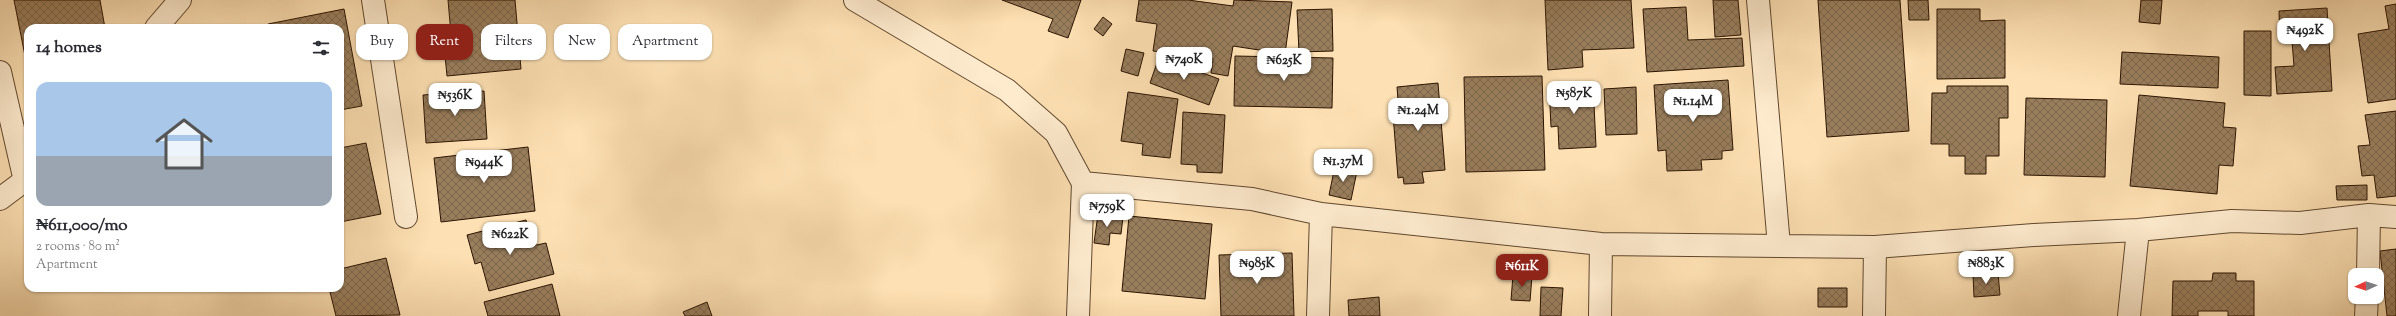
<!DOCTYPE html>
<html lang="en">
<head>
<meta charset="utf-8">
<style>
	:root { --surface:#fff; --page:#f7f7f7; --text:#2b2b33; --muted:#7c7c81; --line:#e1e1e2; --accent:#8f2418 }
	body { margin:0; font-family:"Sorts Mill Goudy",serif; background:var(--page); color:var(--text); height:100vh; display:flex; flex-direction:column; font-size:15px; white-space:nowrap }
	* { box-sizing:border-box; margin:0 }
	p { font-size:13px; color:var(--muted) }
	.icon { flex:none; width:22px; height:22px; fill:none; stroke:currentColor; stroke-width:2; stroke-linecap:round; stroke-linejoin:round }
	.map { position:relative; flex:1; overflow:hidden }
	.drawer { position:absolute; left:24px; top:24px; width:320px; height:268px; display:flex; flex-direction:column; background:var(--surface); border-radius:12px; box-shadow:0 1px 3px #0004 }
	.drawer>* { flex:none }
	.guide { position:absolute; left:356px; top:24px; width:380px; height:36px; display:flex; gap:8px }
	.needle { width:26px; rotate:267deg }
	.controls { position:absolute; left:2348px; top:268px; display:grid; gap:8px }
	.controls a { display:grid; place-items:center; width:36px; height:36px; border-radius:8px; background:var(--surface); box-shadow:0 1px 3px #0004; font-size:20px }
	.price { position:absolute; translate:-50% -34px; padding:0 9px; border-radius:8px; background:#fff; color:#222; font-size:13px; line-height:26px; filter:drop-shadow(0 1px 2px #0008) }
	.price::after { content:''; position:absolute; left:50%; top:24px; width:12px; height:9px; margin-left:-6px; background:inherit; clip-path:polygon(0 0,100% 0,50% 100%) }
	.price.current { background:var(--accent); color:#fff }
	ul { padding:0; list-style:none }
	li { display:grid; align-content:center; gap:8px; height:212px; padding:0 12px }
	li+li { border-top:1px solid var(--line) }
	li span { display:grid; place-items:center; height:124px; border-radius:12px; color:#555 }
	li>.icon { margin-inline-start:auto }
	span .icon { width:72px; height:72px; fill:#fffc; stroke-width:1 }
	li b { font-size:17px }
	h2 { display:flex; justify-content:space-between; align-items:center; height:48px; padding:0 12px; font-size:17px }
	.pill { padding:0 14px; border-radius:12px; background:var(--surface); box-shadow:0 1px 3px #0004; font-size:14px; line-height:36px }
	.pill.current { background:var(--accent); color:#fff }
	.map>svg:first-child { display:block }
</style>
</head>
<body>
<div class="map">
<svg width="2396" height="316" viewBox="0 0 2396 316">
	<defs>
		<pattern id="building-cross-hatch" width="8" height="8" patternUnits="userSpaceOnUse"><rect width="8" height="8" fill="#997e5d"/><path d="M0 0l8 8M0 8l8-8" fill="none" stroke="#7d664a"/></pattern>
	</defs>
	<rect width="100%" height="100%" fill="#fde0b3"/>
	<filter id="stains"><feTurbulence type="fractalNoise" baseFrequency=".005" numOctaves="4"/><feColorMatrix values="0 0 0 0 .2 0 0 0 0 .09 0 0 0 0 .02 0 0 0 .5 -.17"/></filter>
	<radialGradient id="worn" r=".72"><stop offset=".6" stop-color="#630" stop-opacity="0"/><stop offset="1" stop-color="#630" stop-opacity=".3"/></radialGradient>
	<path fill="url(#building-cross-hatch)" stroke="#2c1400" d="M14,0H100L105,28H28V71Z
		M448,0H515L521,69L447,76L443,35L451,34Z
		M1002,0H1081L1068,38L1048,31L1053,19Z
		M1139,0H1188L1233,6L1234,0L1292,2L1285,54L1233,46L1228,76L1211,73L1213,59L1153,51L1157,24L1136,21Z
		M1545,0H1631L1634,48L1582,50L1583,67L1548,70Z
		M1713,0H1738L1741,35L1715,37Z
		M1818,0H1900L1909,131L1827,137Z
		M1908,0H1928L1929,20H1909Z
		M2141,0H2162L2160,24L2139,22Z
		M2396,4V99L2368,103L2358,34L2389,29L2385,6Z
		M1686,7L1688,40L1742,38L1744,66L1647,72L1643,9Z
		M2327,8L2332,91L2277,94L2275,67L2294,66L2292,41H2280L2279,11Z
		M344,9L362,106L340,110V28H269L268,24Z
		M1332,9L1333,51L1299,52L1297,10Z
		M1937,9H1980V21L2005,20V78L1937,79Z
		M1103,17L1112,24L1103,36L1094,29Z
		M2244,31H2271V96L2244,95Z
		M1126,49L1144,53L1138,76L1121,71Z
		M2122,52L2219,57L2218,88L2120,84Z
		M1235,56L1333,58L1332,108L1234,106Z
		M1159,57L1219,79L1209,105L1150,83Z
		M1542,76L1545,170L1466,172L1464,77Z
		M1728,80L1733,150L1722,151V159L1701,160L1702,170L1667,171L1666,150L1658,151L1654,85Z
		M1438,83L1445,170L1422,172L1424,183L1404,184L1403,177L1398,178L1393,114L1399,113L1397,87Z
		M1593,83L1596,147L1559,149L1558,126L1551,127L1549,85Z
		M1947,86H2008V118H1999V156H1986V174H1965V156H1949V144H1931L1932,93H1947Z
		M1636,87L1637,134L1606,135L1604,89Z
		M484,91L487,139L426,143L423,95Z
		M1128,92L1178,99L1170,158L1142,155L1143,144L1121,141Z
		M2139,95L2225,103L2223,127L2236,128L2233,166L2219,165L2217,194L2130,186Z
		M2026,98L2107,100L2105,177L2024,175Z
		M2396,111V196L2377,198L2374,175L2362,176L2358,146L2370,145L2365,115Z
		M1183,112L1225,115L1222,173L1197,172V165L1181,164Z
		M366,143L381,214L340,222V148Z
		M528,147L535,211L441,222L434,158Z
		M1335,166L1357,171L1351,200L1329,195Z
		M2367,185V200H2337L2336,186Z
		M1098,214L1123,217L1121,234L1110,233L1109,245L1094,243Z
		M1129,216L1212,224L1205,299L1122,291Z
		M526,220L532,246L546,243L554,274L489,291L481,262L475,264L467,235Z
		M2396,249V316H2387L2380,251Z
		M1292,253L1294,316H1221L1219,255Z
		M386,258L400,315L336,316L329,288H340V269Z
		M1998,273L2000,295L1974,297L1973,274Z
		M2213,273H2236V281H2254V316H2228V311H2198V316H2172L2173,281H2212Z
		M1513,275L1532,276L1530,301L1511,300Z
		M552,284L560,316H488L484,302Z
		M1541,287L1563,288L1561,316H1540Z
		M1818,288H1847V307H1818Z
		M1379,297L1380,316H1349L1348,300Z
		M707,302L712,316H685L683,312Z"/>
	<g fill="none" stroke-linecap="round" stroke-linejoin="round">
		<defs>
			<path id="minor" d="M373,0L406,217
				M855,0L1007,90L1056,133L1083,183L1078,316
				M1758,0L1779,246
				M156,28L180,0
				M0,72L25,181
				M1083,183L1252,199L1321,214L1601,244L1875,247L2034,235L2138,230L2232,221L2300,223L2369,215L2396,217
				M0,199L28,178
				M2368,275L2369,215
				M1318,316L1321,214
				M1600,316L1601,244
				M1874,316L1875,247
				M2129,316L2138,230
				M2366,316L2367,297"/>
		</defs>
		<use href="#minor" stroke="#60472d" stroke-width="24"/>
		<use href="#minor" stroke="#feebce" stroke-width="22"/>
	</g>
	<rect width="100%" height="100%" filter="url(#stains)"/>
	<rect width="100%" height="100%" fill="url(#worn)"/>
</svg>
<div class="controls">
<a><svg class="needle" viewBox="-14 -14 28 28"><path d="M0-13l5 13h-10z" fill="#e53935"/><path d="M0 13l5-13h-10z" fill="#7c7c81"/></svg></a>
</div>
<b class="price" style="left:2305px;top:52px">₦492K</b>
<b class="price" style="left:1184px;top:81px">₦740K</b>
<b class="price" style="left:1284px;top:82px">₦625K</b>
<b class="price" style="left:1574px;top:115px">₦587K</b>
<b class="price" style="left:455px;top:117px">₦536K</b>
<b class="price" style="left:1693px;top:123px">₦1.14M</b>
<b class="price" style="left:1418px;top:132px">₦1.24M</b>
<b class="price" style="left:1343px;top:183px">₦1.37M</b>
<b class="price" style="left:484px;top:184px">₦944K</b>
<b class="price" style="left:1107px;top:228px">₦759K</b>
<b class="price" style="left:510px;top:256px">₦622K</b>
<b class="price" style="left:1257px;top:285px">₦985K</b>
<b class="price" style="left:1986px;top:285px">₦883K</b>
<b class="price current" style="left:1522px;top:288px">₦611K</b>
<div class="guide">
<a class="pill">Buy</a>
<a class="pill current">Rent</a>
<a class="pill">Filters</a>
<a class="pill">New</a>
<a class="pill">Apartment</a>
</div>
<section class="drawer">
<h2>14 homes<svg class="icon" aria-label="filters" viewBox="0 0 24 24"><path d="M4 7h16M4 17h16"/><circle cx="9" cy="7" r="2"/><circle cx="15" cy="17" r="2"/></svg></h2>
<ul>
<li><span style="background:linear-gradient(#a9c7e8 60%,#9aa5b1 0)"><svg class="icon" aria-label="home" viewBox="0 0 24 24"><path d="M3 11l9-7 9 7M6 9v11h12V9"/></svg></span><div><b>₦611,000/mo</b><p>2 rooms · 80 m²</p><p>Apartment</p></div></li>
</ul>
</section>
</div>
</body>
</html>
